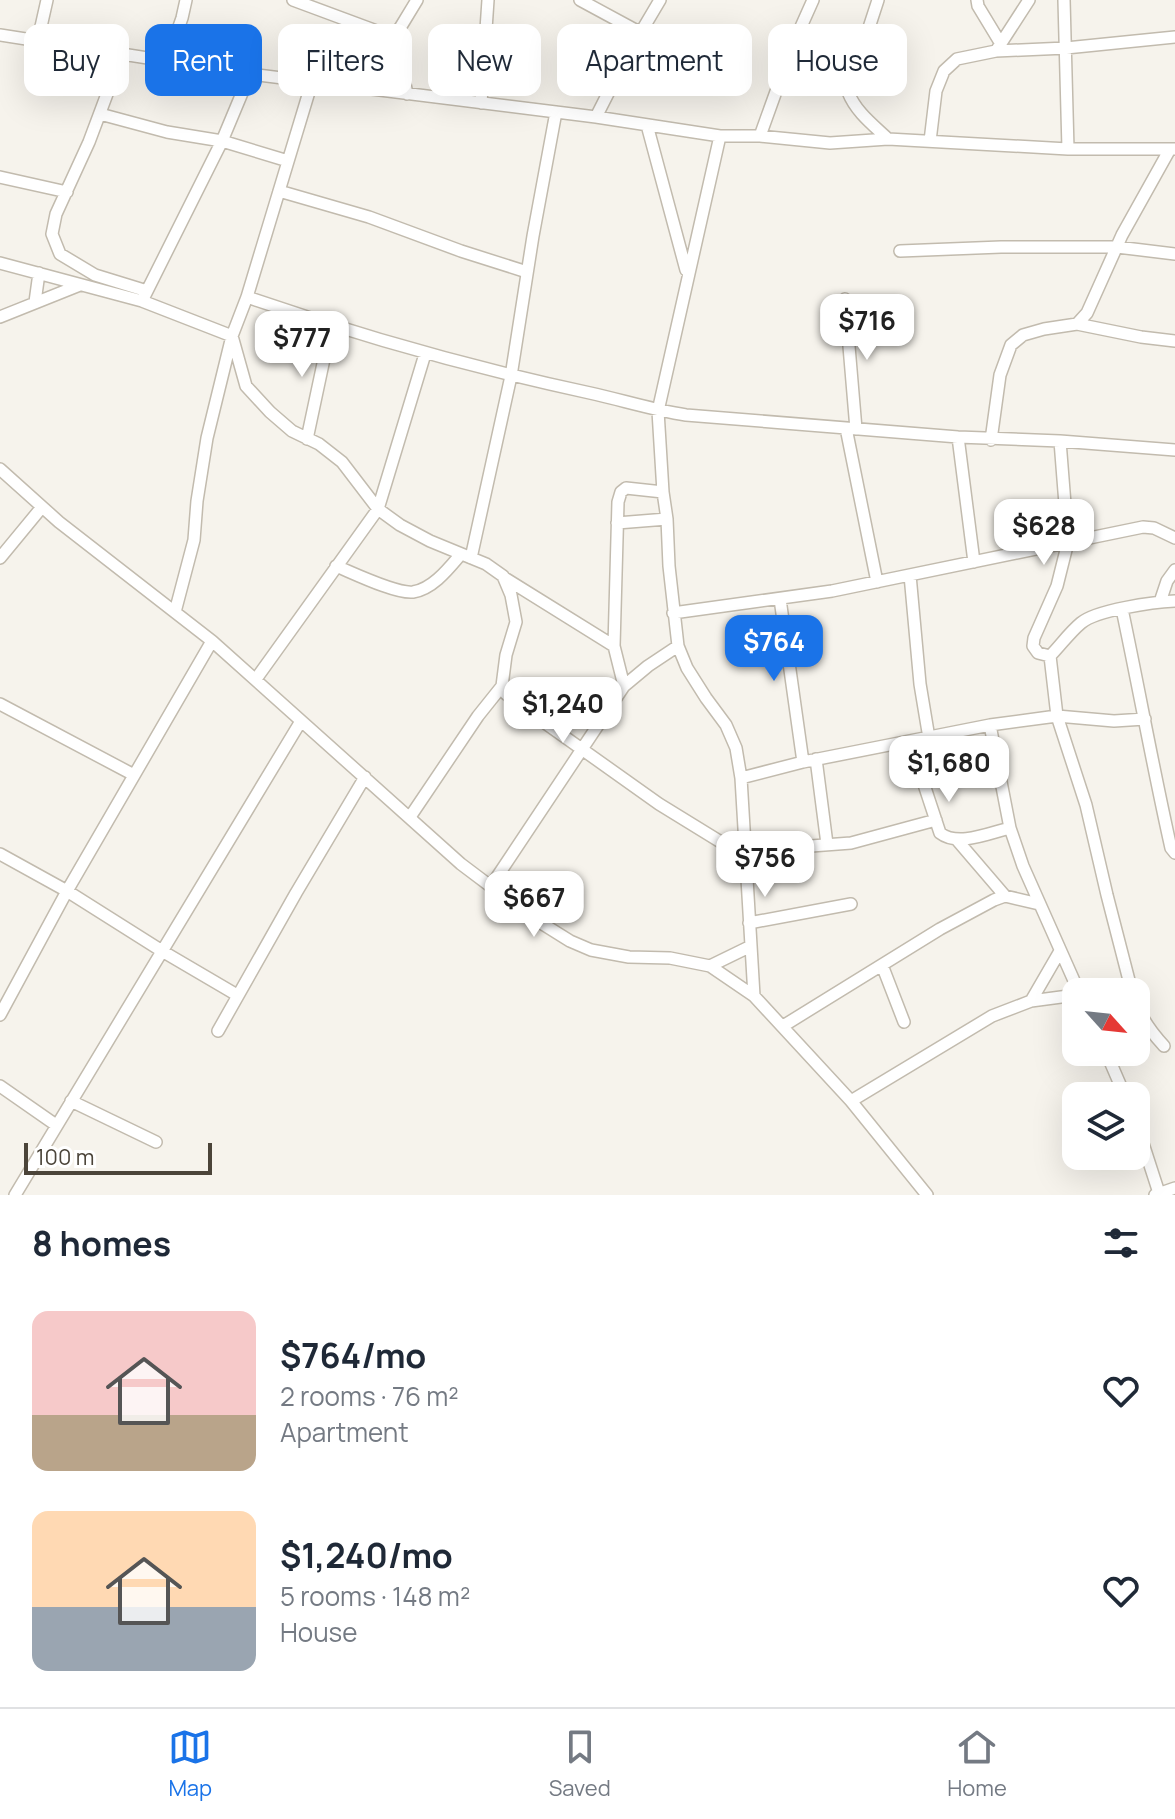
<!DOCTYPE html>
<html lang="en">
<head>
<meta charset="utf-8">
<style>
	:root { --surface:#fff; --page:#f6f6f7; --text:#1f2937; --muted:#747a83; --line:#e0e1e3; --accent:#1a73e8 }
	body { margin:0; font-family:Manrope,sans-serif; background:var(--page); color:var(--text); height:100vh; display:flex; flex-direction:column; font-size:30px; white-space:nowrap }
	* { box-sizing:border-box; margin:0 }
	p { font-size:26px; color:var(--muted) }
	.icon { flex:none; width:44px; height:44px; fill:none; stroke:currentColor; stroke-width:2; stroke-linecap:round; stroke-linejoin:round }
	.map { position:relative; height:1195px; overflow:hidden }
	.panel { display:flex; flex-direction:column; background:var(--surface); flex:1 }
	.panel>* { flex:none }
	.top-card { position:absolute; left:24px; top:24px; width:1128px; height:72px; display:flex; gap:16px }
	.needle { width:52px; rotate:117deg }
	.fabs { position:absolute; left:1062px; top:978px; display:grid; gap:16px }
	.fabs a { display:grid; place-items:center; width:88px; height:88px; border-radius:16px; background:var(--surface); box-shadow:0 8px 32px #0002; font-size:40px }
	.scale { position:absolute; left:24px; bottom:20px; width:188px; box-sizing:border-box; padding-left:8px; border:4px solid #4b4439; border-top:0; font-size:22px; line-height:28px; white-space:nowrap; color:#4b4439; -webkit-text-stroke:6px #fff; paint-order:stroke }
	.price { position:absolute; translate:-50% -68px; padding:0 18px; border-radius:16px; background:#fff; color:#222; font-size:26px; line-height:52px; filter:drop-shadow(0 2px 4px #0008) }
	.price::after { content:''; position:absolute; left:50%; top:48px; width:24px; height:18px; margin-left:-12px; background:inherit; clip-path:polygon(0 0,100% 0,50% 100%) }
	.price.selected { background:var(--accent); color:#fff }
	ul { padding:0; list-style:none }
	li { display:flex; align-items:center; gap:24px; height:200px; padding:0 32px }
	li span { display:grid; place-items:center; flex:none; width:224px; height:160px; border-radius:16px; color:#555 }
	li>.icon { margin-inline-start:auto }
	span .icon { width:96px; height:96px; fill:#fffc; stroke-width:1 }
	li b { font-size:34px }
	h2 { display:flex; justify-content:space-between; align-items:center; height:96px; padding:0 32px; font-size:34px }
	.chip { padding:0 28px; border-radius:16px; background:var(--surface); box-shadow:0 8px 32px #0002; font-size:28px; line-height:72px }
	.chip.selected { background:var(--accent); color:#fff }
	.tab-bar { display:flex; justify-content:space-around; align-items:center; height:112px; border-top:2px solid var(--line); background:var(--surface); font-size:22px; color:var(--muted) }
	.tab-bar a { display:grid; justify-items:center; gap:4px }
	.tab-bar .selected { color:var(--accent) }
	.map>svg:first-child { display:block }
</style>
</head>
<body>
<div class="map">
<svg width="1175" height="1195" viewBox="0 0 1175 1195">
	<rect width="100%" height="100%" fill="#f6f3ec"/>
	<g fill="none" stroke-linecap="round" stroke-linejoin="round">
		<defs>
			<path id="street" d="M293,0L390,36
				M580,0L641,33
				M878,0L848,92C856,112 872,124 888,139
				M977,0L978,6L1001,44
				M1064,0L1068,149
				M400,28L398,50L407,94
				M0,35L250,74L596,117L720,136H760L830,143L888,139L1068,149H1175
				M38,40L47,0
				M996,51L1029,0
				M122,54L89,142L56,214L52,234L60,254L95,275L147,291
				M167,60L182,18L186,0
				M332,85L346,71L400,28L417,0
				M481,103L488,0
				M100,114L167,132L222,141L288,161
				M596,117L628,54L660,0
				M647,125L686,270
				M720,136L658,411L663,492L667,519L669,566L678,646L687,668L706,698L726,725L736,748L741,778L754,996
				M760,136L792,47L813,0
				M930,141L936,91L944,71L957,59L996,51L1066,48L1175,37
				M0,177L67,192
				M279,191L369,217L461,251L527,272
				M900,251L1001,247H1117L1175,254
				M0,263L142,301L232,336L246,386L270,412L292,431L319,444L342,462L378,509L400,525L430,541L486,564L503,576L511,595L516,622L506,655L502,686L478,716L410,817
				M144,297L222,141L250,74
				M247,297C360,336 473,368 590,393C622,400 653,410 686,415L958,437L1060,441L1175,450
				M845,299L856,429
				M35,302L39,273
				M0,317L80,285
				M1077,324L1087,313L1122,235L1170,149
				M846,428L877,582
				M958,437L974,562
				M307,439L331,326
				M991,440L1000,375L1011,345L1023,335L1044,329L1077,324L1141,337L1175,341
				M0,469L59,522L212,641L461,864L530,916L570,941L591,950L629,957L670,958L710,966L754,996L851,1101L927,1195
				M617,523L667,519
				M0,558L42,507
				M471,558L511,376L533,236L556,112
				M336,566C353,573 396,594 413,592C433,589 449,568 461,554
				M910,575L920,684L929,738
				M503,577L614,646
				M780,599L803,762
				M1160,602L1167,581L1175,570
				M1122,609C1139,689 1153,768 1171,848L1175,853
				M175,612L194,540L197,501L207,438L232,336L247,297L312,82
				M673,613L832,591L1143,527L1154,528L1175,538
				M1050,656L1038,653L1033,646L1034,638L1057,586L1068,542L1060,441
				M256,679L378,509L425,354
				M502,686L506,694L524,708L659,804L724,844L746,854L798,847L851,843L936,820
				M624,686L614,646L618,502L621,492L626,488L663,492
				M0,704L134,775
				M990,725L1010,828L1023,866L1079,992
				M910,742L940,833C958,847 989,833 1010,828
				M816,759L827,844
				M741,778L803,762L990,725L1057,716L1114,721L1145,719
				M957,840L1005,896
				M0,854L67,891L162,951L237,995
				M491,886L624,686L648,666L678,646
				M749,923L851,904
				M882,965L904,1022
				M710,966L751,946
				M1132,992L1107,895L1086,805L1057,716L1050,656C1060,646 1069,633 1081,623C1096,610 1154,602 1175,601
				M1031,1001L1060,951
				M1136,1003C1142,1020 1152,1033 1164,1046
				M0,1015L67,891L212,641
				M783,1026L940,929L994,900L1005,896L1039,904
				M218,1031L296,893L365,777
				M1106,1052L1125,1096
				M0,1086L56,1125
				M71,1101L156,1142
				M851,1101L992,1016L1031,1001L1076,995
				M1136,1122L1159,1193
				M15,1195L301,721
				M1155,1195L1175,1188"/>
		</defs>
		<use href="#street" stroke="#c2bbae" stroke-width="14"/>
		<use href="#street" stroke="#fff" stroke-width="11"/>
	</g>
</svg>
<div class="fabs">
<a><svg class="needle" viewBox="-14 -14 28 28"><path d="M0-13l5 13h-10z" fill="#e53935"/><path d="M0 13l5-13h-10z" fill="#747a83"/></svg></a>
<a><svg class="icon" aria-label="layers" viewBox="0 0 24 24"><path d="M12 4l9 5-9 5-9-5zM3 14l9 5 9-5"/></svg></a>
</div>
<div class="scale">100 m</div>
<b class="price" style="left:867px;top:362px">$716</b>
<b class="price" style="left:302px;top:379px">$777</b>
<b class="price" style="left:1044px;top:567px">$628</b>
<b class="price selected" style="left:774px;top:683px">$764</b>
<b class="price" style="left:563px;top:745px">$1,240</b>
<b class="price" style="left:949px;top:804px">$1,680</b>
<b class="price" style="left:765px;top:899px">$756</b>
<b class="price" style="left:534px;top:939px">$667</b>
<div class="top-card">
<a class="chip">Buy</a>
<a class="chip selected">Rent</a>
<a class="chip">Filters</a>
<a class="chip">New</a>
<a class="chip">Apartment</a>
<a class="chip">House</a>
</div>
</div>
<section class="panel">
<h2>8 homes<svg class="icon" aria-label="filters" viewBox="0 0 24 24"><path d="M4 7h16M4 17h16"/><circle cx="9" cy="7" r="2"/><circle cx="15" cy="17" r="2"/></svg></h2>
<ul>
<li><span style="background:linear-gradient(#f6c9c9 65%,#b9a48a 0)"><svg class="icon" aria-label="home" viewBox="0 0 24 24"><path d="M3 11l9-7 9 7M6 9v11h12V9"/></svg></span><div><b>$764/mo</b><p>2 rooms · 76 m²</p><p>Apartment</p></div><svg class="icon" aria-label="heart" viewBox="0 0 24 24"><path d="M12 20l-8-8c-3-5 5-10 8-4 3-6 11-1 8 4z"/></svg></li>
<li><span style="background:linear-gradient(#ffd9b3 60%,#9aa5b1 0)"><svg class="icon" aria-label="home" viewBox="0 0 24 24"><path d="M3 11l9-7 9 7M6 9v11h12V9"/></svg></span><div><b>$1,240/mo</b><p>5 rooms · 148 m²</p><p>House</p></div><svg class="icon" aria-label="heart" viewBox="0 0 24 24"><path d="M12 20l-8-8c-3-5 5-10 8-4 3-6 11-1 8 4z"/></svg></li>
</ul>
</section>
<nav class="tab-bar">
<a class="selected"><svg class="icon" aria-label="map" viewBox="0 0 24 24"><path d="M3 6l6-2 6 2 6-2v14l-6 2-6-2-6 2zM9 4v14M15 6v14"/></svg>Map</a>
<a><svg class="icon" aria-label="saved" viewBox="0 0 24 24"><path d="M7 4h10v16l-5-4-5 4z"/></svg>Saved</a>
<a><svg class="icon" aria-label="home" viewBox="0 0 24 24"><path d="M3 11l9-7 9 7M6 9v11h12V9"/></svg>Home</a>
</nav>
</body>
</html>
